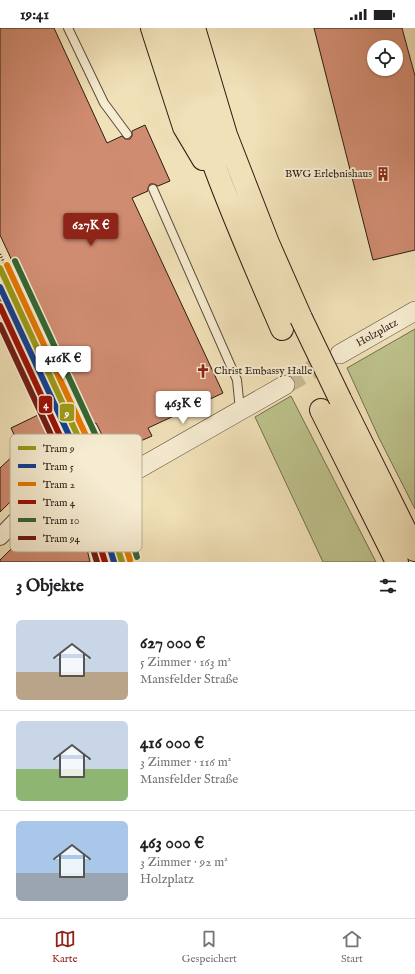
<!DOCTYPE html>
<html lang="de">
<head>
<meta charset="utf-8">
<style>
	:root { --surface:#fff; --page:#f2f2f2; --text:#202124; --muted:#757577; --line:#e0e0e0; --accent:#8f2418 }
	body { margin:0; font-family:"IM FELL English",serif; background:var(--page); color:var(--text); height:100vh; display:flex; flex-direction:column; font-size:15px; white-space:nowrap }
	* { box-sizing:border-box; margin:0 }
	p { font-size:13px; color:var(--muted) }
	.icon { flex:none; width:22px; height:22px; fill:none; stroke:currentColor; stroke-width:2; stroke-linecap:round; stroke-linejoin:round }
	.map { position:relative; height:534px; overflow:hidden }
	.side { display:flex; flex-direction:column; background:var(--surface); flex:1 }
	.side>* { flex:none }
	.fabs { position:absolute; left:367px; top:12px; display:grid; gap:8px }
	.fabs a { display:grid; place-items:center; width:36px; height:36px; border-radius:50%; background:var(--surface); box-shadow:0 1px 3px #0004; font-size:20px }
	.price { position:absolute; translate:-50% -34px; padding:0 9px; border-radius:4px; background:#fff; color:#222; font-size:13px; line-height:26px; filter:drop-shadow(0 1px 2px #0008) }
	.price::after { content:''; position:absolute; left:50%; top:24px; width:12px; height:9px; margin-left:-6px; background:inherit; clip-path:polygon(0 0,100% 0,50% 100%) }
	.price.current { background:var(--accent); color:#fff }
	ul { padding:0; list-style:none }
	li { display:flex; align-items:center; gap:12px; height:100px; padding:0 16px }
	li+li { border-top:1px solid var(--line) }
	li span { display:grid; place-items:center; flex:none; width:112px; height:80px; border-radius:6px; color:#555 }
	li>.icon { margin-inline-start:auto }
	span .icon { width:48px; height:48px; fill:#fffc; stroke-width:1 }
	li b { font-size:17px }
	h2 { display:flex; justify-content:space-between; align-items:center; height:48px; padding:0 16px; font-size:17px }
	.status { display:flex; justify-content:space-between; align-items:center; height:28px; padding:0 20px; background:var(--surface); direction:ltr }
	.status svg { height:11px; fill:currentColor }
	.dock { display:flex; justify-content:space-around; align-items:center; height:56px; border-top:1px solid var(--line); background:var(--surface); font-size:11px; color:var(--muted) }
	.dock a { display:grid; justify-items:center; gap:2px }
	.dock .current { color:var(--accent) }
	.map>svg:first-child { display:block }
</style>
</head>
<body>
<div class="status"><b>19:41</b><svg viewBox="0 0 49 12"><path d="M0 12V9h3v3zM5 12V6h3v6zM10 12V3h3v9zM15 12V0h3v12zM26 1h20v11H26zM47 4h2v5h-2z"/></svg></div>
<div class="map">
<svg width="415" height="534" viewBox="0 0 415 534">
	<rect width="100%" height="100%" fill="#f1e1b8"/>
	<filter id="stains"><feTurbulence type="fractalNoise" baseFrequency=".005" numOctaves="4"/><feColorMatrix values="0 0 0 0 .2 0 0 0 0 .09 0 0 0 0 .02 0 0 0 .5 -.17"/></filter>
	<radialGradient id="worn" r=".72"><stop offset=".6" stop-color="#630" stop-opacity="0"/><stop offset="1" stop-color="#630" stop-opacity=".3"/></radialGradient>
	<path fill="#bdc28c" stroke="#746f50" d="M415,301V481L379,410L347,340Z
		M291,368L376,534H323L255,389Z"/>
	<path fill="#d08c71" stroke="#2c1c13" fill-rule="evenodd" d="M0,0H54L107,115L122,108L125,111H130L132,108V103L145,97L170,153L158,158L154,156H150L148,160V163L132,170L223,365L148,400L152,408L136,415L132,407L108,419L96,395L89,398L0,207Z
		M314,0H402L415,48V222L373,232ZM374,19H396V41H374Z
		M38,387L56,424V429L0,484V440L15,426L18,415L11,400Z
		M66,467L75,469L90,534H0V532Z"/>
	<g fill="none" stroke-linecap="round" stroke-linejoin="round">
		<path stroke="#caba97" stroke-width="19" stroke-dasharray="19 10" stroke-linecap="butt" d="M285,357L335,328"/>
		<defs>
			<path id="service" d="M68,0L104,75L127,106
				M153,161L237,352L240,382"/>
			<path id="minor" d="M0,251L81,425L96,465L118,534
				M0,509L81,425"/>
			<path id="tertiary" d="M340,326L415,283
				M96,465L285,357"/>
			<path id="primary" d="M152,0L184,99L203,131
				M173,0C185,45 198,90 213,134C234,191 258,246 282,301
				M194,0L226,107L268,215L301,290
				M340,371L415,522
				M321,382L397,534"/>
		</defs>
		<use href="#service" stroke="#5d4d3c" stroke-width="10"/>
		<use href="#minor" stroke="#5d4d3c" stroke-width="18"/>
		<use href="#tertiary" stroke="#5d4d3c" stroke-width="20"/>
		<use href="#primary" stroke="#2c1c13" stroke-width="24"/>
		<path stroke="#2c1c13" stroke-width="2.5" stroke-dasharray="1 2" stroke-linecap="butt" d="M0,226L5,237
			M0,296L60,421"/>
		<use href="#service" stroke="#f6ecd1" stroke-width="8"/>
		<use href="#minor" stroke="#f6ecd1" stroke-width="16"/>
		<use href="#tertiary" stroke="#f6ecd1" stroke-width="19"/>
		<use href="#primary" stroke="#f1e1b8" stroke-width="22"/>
		<defs>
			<path id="primary-bridge" d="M301,290L340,371"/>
		</defs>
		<use href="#primary-bridge" stroke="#2c1c13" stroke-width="24" stroke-linecap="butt"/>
		<use href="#primary-bridge" stroke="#f1e1b8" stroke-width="22"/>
		<defs>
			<path id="tram-1" d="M0,240L94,443L122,534"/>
			<path id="tram-2" d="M0,259L87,446L114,534"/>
			<path id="tram-3" d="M7,237L101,440L130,532"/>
			<path id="tram-4" d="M0,278L79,449L105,534"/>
			<path id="tram-5" d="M15,233L109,436L137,529"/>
			<path id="tram-6" d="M0,297L72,452L97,534"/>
		</defs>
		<use href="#tram-1" stroke="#f6ecd1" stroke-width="9"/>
		<use href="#tram-2" stroke="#f6ecd1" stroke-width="9"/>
		<use href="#tram-3" stroke="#f6ecd1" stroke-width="9"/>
		<use href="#tram-4" stroke="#f6ecd1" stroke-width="9"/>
		<use href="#tram-5" stroke="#f6ecd1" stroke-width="9"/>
		<use href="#tram-6" stroke="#f6ecd1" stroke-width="9"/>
		<use href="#tram-1" stroke="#9a9916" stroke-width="6"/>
		<use href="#tram-2" stroke="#0f3f93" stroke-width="6"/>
		<use href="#tram-3" stroke="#e57701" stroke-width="6"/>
		<use href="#tram-4" stroke="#9b1006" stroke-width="6"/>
		<use href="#tram-5" stroke="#363" stroke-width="6"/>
		<use href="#tram-6" stroke="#6f1b14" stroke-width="6"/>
	</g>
	<defs>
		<symbol id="building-bare" viewBox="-9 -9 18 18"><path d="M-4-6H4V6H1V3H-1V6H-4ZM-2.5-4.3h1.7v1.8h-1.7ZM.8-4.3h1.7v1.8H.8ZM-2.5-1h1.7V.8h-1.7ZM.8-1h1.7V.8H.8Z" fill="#8f2418" stroke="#f6ecd1" stroke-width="2.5" paint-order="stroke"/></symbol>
		<symbol id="church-bare" viewBox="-9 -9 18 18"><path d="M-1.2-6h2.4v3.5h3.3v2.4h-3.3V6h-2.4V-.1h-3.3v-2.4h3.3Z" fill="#8f2418" stroke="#f6ecd1" stroke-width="2.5" paint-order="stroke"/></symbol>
	</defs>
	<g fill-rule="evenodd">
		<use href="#building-bare" x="373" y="136" width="20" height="20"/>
		<use href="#church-bare" x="193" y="333" width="20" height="20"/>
	</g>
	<g text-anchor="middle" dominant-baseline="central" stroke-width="4" stroke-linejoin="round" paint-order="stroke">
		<g font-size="11" fill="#2c1c13" stroke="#f6ecd1" text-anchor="end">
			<text x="372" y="146">BWG Erlebnishaus</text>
			<text x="214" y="343" text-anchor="start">Christ Embassy Halle</text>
		</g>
		<g font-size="11" fill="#2c1c13" stroke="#f6ecd1">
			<text transform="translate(377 305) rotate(-29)">Holzplatz</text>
		</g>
	</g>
	<rect x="10" y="406" width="132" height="118" rx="6" fill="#f6ecd1" stroke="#b9ae98" stroke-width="1"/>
	<rect x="18" y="418" width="18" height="4" fill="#9a9916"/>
	<rect x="18" y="436" width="18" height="4" fill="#0f3f93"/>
	<rect x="18" y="454" width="18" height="4" fill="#e57701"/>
	<rect x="18" y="472" width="18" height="4" fill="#9b1006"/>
	<rect x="18" y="490" width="18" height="4" fill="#363"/>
	<rect x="18" y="508" width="18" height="4" fill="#6f1b14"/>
	<g font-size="11" fill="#2c1c13">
		<text x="43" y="424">Tram 9</text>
		<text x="43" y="442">Tram 5</text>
		<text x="43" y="460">Tram 2</text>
		<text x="43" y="478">Tram 4</text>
		<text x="43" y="496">Tram 10</text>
		<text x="43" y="514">Tram 94</text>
	</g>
	<g stroke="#f6ecd1" stroke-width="1.5">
		<rect x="38" y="367" width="15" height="19" rx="4" fill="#9b1006"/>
		<rect x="59" y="375" width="16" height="19" rx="4" fill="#9a9916"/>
	</g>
	<g font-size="11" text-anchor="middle" font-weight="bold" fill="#fff">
		<text x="46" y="380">4</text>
		<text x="67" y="389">9</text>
	</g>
	<rect width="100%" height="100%" filter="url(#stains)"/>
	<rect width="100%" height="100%" fill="url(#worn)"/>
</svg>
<div class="fabs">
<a><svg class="icon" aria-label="locate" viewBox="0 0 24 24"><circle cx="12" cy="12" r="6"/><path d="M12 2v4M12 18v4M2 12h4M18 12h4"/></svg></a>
</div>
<b class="price current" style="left:91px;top:219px">627K €</b>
<b class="price" style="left:63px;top:352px">416K €</b>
<b class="price" style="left:183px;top:397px">463K €</b>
</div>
<section class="side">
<h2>3 Objekte<svg class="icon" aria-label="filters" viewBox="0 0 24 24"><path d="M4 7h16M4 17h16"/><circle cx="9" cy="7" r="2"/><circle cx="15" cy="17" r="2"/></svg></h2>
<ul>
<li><span style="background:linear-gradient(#c9d6e8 65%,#b9a48a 0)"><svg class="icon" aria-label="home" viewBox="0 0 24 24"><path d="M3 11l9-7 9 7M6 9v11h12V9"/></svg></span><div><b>627 000 €</b><p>5 Zimmer · 163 m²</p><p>Mansfelder Straße</p></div></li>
<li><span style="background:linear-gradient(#c9d6e8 60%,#8fb573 0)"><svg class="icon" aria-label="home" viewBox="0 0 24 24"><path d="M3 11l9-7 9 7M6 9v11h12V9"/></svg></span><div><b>416 000 €</b><p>3 Zimmer · 116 m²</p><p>Mansfelder Straße</p></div></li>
<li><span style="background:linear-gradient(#a9c7e8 65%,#9aa5b1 0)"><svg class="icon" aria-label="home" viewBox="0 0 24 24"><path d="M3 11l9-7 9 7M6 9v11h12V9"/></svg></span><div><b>463 000 €</b><p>3 Zimmer · 92 m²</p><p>Holzplatz</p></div></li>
</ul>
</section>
<nav class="dock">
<a class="current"><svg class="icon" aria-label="map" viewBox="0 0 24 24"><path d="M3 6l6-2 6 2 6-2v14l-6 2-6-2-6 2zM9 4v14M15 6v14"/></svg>Karte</a>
<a><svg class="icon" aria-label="saved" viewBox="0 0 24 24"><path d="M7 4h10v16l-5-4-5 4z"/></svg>Gespeichert</a>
<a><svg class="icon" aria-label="home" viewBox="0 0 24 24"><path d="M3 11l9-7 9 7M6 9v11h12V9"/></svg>Start</a>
</nav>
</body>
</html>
